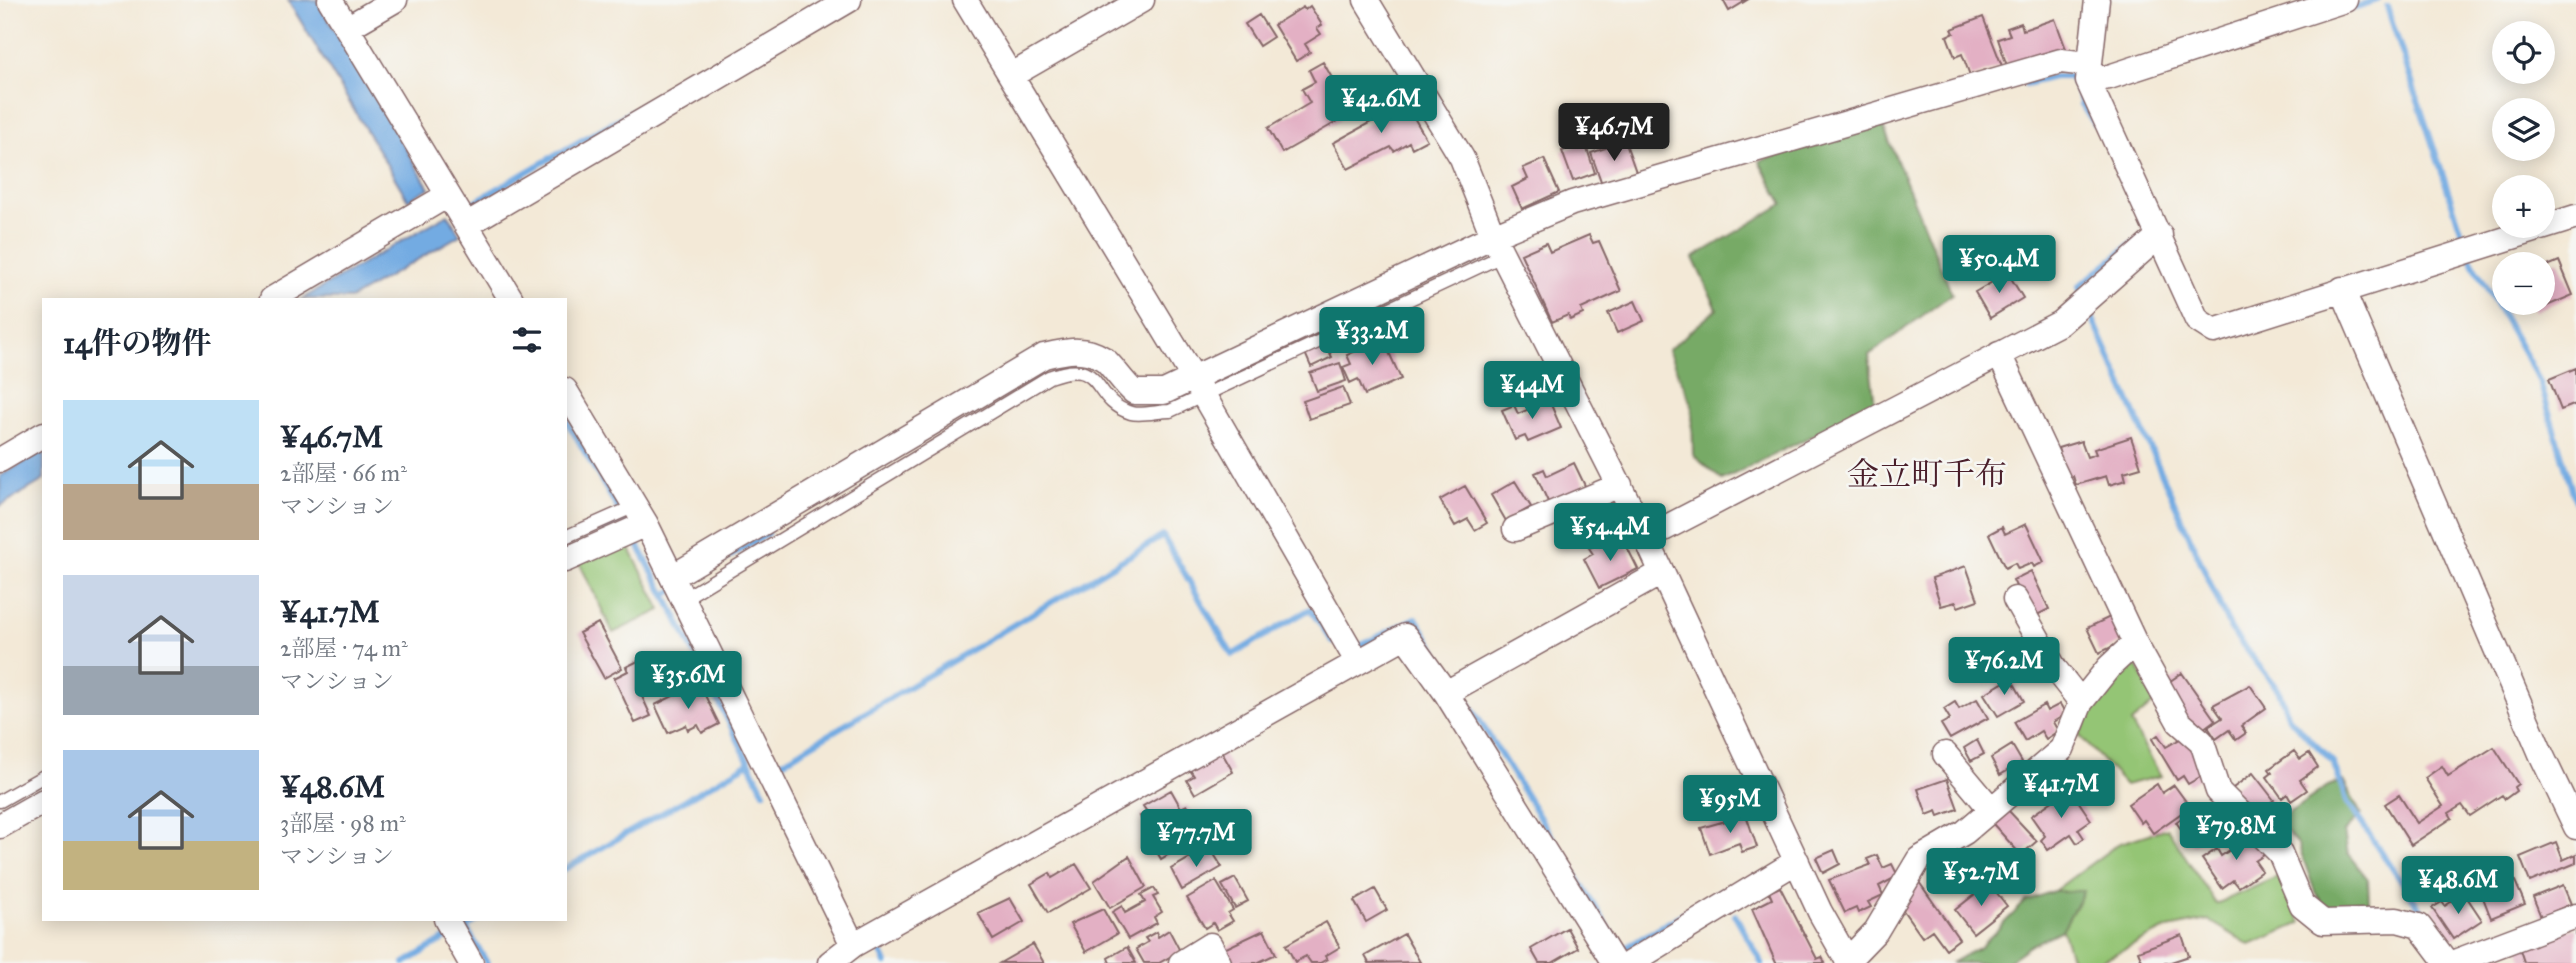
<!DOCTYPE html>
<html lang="ja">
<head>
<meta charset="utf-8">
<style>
	:root { --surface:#fff; --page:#f6f6f7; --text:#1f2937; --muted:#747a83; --accent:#0f766e }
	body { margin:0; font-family:"IM FELL Great Primer","Noto Serif JP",serif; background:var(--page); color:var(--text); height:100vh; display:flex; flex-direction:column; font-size:26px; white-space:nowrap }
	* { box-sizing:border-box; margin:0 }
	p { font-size:23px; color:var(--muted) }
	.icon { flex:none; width:38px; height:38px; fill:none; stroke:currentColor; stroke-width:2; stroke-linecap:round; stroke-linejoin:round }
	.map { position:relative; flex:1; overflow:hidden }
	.sheet { position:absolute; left:42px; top:298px; width:525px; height:623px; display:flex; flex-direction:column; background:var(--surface); border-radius:0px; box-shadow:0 4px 18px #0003 }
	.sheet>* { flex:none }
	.controls { position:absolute; left:2492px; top:21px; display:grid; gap:14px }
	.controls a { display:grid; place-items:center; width:63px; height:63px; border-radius:50%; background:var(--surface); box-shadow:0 4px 18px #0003; font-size:35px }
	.price { position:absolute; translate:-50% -60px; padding:0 16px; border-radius:7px; background:var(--accent); color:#fff; font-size:23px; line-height:46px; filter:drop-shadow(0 2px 4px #0008) }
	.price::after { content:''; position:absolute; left:50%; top:42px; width:21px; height:16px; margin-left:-10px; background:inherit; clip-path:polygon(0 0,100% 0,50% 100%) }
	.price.active { background:#222; color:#fff }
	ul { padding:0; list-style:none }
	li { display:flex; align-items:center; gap:21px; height:175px; padding:0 21px }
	li span { display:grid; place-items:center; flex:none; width:196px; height:140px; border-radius:0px; color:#555 }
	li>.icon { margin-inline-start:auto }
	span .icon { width:84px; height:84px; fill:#fffc; stroke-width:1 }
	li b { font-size:30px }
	h2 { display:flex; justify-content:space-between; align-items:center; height:84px; padding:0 21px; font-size:30px }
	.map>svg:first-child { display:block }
</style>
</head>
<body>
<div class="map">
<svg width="2576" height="963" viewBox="0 0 2576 963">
	<rect width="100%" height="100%" fill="#f6f6f2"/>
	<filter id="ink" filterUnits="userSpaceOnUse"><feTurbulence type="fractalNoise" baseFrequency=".0143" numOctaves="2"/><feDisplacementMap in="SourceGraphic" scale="14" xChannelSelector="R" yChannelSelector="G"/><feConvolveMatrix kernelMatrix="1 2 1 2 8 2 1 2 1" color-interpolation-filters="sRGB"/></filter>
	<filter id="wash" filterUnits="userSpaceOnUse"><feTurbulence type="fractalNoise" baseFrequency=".00686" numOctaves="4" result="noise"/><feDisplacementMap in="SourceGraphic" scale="28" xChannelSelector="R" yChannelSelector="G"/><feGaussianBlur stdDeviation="1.57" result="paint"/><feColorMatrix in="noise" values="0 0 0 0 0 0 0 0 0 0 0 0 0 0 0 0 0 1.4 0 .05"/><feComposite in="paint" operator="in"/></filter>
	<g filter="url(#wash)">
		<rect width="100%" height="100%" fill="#f3e9d7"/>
		<path fill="#94c575" stroke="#6f7250" stroke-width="2" d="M626,541L661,610L613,633L579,562Z
			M2135,663L2157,701L2131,723L2161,776L2125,785L2079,735L2108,680Z
			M2167,828L2216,904L2279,876L2301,923L2250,945L2208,920L2168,928L2096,963H2073L2062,930L2083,891H2054L2118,844Z"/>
		<path fill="#7a6" stroke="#606448" stroke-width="2" d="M1883,126L1952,294L1869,355L1875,405L1722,480L1693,455L1692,405L1668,350L1717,309L1693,258L1783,204L1759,161Z
			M2343,781L2361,814L2344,832L2348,854L2368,879L2369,901L2327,910L2315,892L2298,844L2277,821L2328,786Z
			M2054,891H2084L2062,930L2031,945L2005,963H1951L1980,947L2027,900Z"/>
		<path fill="#73abe2" stroke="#5e6586" stroke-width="2" d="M288,0H317L429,188L408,200Z
			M448,214L460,235L350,299H302Z
			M44,451V480L0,506V476Z"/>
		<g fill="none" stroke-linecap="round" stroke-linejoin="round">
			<path stroke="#73abe2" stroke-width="6" d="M2387,7L2466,245
				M2347,10L2378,0
				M2075,58L2083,21
				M2026,84L2053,77H2071L2082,103
				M2081,104L2095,124
				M469,205L758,39
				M2469,256L2540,382L2576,503
				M2082,295L2079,286L2134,242
				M2088,308L2231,630L2279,691L2289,718L2333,762L2347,802L2430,923
				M565,418L620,512
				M603,530L624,520L628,527
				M633,536L665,595L674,590
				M684,584L767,534
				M665,595L764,792
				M1360,646L1416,618L1452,677
				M1463,694L1622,950L1721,891
				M774,767L1163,536L1232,655L1310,609L1333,642
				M565,869L749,763
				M1735,915L1762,963
				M466,927L487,963
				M458,932L480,919
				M872,947L877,945L886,963
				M405,963L448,937"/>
		</g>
		<g id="blocks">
			<path fill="#e3b0c4" d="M1723,0H1747L1729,11Z
				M1310,6L1322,25L1317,28L1321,34L1305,44L1310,52L1296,61L1274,25L1303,7L1305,10Z
				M1259,15L1273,37L1259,46L1245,24Z
				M1983,17L2002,66L1971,78L1962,54L1955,57L1947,36L1954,33L1952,29Z
				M2055,19L2066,49L2008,69L1998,39L2010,35L2007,28L2021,23L2023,30Z
				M1323,62L1341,94L1329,101L1340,120L1282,153L1268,128L1310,103L1302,89L1315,82L1309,70Z
				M1402,97L1427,140L1412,148L1409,142L1394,151L1391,147L1348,169L1333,143L1391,111L1387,105Z
				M1625,141L1636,172L1602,184L1591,153Z
				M1585,143L1595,173L1573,181L1562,151Z
				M1544,159L1559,192L1522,209L1512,187L1528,179L1523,168Z
				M1589,235L1593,243L1599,241L1621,291L1581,309L1583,314L1570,320L1568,315L1552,322L1521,254L1546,243L1550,252Z
				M2559,261L2573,295L2535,311L2531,303H2543V272L2545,267Z
				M2008,273L2023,298L1990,318L1975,292Z
				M1635,301L1644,321L1617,333L1608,313Z
				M1383,339L1401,379L1365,395L1358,379L1350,383L1343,367L1351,364L1347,355Z
				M1325,343L1332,357L1311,367L1305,353Z
				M1340,363L1346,381L1317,391L1310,373Z
				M2576,368V404L2561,410L2549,379Z
				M1343,387L1350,405L1309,419L1303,401Z
				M1549,400L1561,428L1528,442L1525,436L1515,440L1502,410L1514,405L1518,414Z
				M2131,437L2141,467L2124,472L2126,480L2109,485L2106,476L2076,485L2073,476L2067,478L2058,448L2081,441L2087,457L2096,454L2094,449Z
				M1574,463L1588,492L1549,504L1535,473L1544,469L1547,476Z
				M1515,481L1531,507L1506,521L1491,495Z
				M1465,486L1487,523L1475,530L1468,519L1455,526L1440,500Z
				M2026,524L2044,562L2034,567L2032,563L2018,569L2015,563L2005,568L1989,534L2002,527L2005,534Z
				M1623,539L1638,569L1599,588L1584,559L1593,554L1589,548L1602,542L1605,548Z
				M1966,566L1978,600L1958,607L1956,602L1941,606L1932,578Z
				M2031,571L2049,609L2031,618L2013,580Z
				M2112,616L2124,641L2099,653L2087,628Z
				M598,623L622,668L604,678L579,633Z
				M650,655L662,679L639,690L651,716L635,723L614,678L628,671L626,667Z
				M2182,673L2215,720L2200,731L2186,718L2163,686Z
				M2011,678L2024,701L1998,716L1984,694Z
				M699,683L719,724L702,733L698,725L688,730L686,725L668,733L655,705Z
				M2250,685L2266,708L2241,726L2246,733L2236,740L2229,730L2216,739L2208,727L2222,718L2213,705Z
				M1977,699L1988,718L1950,739L1941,724L1950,719L1944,709L1955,702L1959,709Z
				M2060,704L2066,714L2053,722L2058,731L2046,739L2041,731L2025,741L2014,722L2044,705L2047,711Z
				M2158,735L2166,747L2182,738L2190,741L2205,774L2188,784L2183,776L2177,780L2152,739Z
				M1977,740L1984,754L1971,761L1964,748Z
				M2012,745L2022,762L2000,775L1991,758Z
				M2494,747L2518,784L2514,787L2516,791L2505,799L2502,795L2470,816L2462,805L2449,813L2452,818L2411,845L2385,804L2399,795L2417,823L2443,806L2425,778L2442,766L2448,776Z
				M1220,749L1233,772L1195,794L1187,780L1194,776L1188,767Z
				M2294,751L2300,759L2309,753L2318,767L2300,780L2307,790L2291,801L2287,794L2282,798L2267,777L2272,773L2269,769Z
				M2253,773L2274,800L2249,819L2229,791Z
				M1947,779L1958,809L1939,816L1937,811L1927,815L1918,789Z
				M2157,784L2162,793L2174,785L2190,807L2153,833L2144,820L2141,823L2128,804Z
				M2070,789L2091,820L2078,829L2084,838L2077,843L2071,834L2048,850L2041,840L2045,836L2031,816Z
				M1171,790L1181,808L1187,805L1194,816L1164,833L1174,851L1161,859L1143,828L1146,826L1140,816L1147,812L1143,806Z
				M2217,805L2227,818L2193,846L2176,822L2192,811L2198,819Z
				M2008,810L2037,841L2021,855L1993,824Z
				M1746,815L1757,847L1742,852L1739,843L1710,854L1701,828Z
				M2247,830L2264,855L2255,861L2262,871L2239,887L2233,880L2222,888L2202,859L2217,849L2221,856L2240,843L2236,838Z
				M2556,842L2563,860L2576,854V863L2530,882L2520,857Z
				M1204,850L1206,854L1212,851L1222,867L1182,890L1171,869Z
				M1834,850L1840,864L1823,873L1816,858Z
				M1877,855L1883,868L1892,864L1898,876L1879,886L1883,895L1868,902L1871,907L1858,913L1856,908L1845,913L1829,880L1870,865L1867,859Z
				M1129,856L1146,887L1110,908L1094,881Z
				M1076,864L1091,888L1048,913L1031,884L1050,873L1052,878Z
				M1235,878L1248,901L1235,908L1222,885Z
				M1216,881L1233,910L1228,913L1233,921L1217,930L1213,923L1205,928L1187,898Z
				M2515,881L2525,904L2491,918L2482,895Z
				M1919,882L1959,939L1946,949L1932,930L1922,937L1900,906L1910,899L1908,896Z
				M1989,883L2007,906L1973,933L1955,910Z
				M2563,885L2571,904L2541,917L2533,897Z
				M1780,887L1817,959L1822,957L1825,963H1776L1752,909L1772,899L1769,892Z
				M1154,888L1158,895L1153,897L1162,912L1154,917L1157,923L1128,939L1112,912L1122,906L1125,913L1145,902L1141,895Z
				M1375,889L1387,910L1366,922L1354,901Z
				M2464,893L2482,920L2453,939L2432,908L2442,902L2445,906Z
				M1010,898L1024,922L993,940L978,913Z
				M1103,909L1117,934L1086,952L1070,924Z
				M1326,922L1340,947L1325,956L1327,959L1320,963H1311L1306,956L1295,962L1286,945Z
				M2576,927V963L2524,962L2519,947Z
				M1567,928L1578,948L1552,963H1539L1531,949Z
				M1169,930L1180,951L1159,963H1144L1136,949L1148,942L1145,938L1156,932L1158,937Z
				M1264,930L1276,954L1257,963H1231L1224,949Z
				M1404,934L1420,962L1369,963L1365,956Z
				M2182,935L2189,956L2168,963H2143L2138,951Z
				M1033,944L1044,963H1000Z
				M1127,947L1136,963H1110L1108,958Z"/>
		</g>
	</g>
	<g filter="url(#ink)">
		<use href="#blocks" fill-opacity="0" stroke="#856667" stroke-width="2"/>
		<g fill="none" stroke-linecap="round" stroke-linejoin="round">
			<defs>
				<path id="service" d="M565,537L635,506
					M683,599L1049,377C1107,356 1089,400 1131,413C1141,416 1159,411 1170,411L1504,255
					M0,801L44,776"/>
				<path id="minor" d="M330,0L511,299
					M965,0L1193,377L1357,661
					M1366,0L1462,158L1493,236L1646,538L1820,912L1849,963
					M2097,0L2088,81L2197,320L2214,331L2576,217
					M347,28L395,0
					M1012,75L1142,0
					M2088,81L2109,77L2345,0
					M466,225L849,0
					M2342,289L2542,756L2576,827
					M272,299L448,195
					M1999,354L2135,643L2179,722L2202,742L2218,791L2280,853L2302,905L2323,922L2397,920L2419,926L2447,963
					M565,390L646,524L853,945
					M0,460L44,434
					M1515,529L1620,485
					M1646,538L2060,323L2160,235
					M565,560L646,524
					M672,577L1044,356C1065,351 1084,346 1104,359C1111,364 1124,384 1134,392H1164L1493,236L1572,203L2061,61L2088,64
					M2015,599L2055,669L2081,702
					M1446,693L1661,573
					M1945,754L1991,809
					M0,826L44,801
					M446,919L471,963
					M1847,961L1876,931L1919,859L1965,832L2062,749L2081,702L2109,667L2135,643
					M830,963L853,945L1405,636L1446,693L1614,963
					M1181,963L1210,945L1219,963
					M1630,963L1797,861
					M2452,963L2576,916"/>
			</defs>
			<use href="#service" stroke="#856667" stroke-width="15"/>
			<use href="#minor" stroke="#856667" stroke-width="27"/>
			<use href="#service" stroke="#fff" stroke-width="12"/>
			<use href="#minor" stroke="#fff" stroke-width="24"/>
		</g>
	</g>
	<g text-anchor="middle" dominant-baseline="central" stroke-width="5" stroke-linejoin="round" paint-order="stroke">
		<g font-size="32" fill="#4a1f2b" stroke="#f6f6f2">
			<text x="1927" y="474">金立町千布</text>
		</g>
	</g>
</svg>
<div class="controls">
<a><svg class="icon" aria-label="locate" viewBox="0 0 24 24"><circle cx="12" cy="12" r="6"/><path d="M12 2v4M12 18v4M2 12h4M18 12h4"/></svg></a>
<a><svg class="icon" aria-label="layers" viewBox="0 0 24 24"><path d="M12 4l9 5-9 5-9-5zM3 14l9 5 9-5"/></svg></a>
<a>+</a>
<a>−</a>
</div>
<b class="price" style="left:1381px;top:135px">¥42.6M</b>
<b class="price active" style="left:1614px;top:163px">¥46.7M</b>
<b class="price" style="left:1999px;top:295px">¥50.4M</b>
<b class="price" style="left:1372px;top:367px">¥33.2M</b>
<b class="price" style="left:1532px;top:421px">¥44M</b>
<b class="price" style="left:1610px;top:563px">¥54.4M</b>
<b class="price" style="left:2004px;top:697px">¥76.2M</b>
<b class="price" style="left:688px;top:711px">¥35.6M</b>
<b class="price" style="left:2061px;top:820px">¥41.7M</b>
<b class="price" style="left:1730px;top:835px">¥95M</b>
<b class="price" style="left:2236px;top:862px">¥79.8M</b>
<b class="price" style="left:1196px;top:869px">¥77.7M</b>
<b class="price" style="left:1981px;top:908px">¥52.7M</b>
<b class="price" style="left:2458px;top:916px">¥48.6M</b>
<section class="sheet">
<h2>14件の物件<svg class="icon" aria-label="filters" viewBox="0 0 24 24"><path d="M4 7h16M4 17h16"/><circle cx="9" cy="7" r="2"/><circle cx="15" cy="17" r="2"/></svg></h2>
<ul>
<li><span style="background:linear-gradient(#bfe0f5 60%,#b9a48a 0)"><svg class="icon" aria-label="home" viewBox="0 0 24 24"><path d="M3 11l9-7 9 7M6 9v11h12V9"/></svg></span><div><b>¥46.7M</b><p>2部屋 · 66 m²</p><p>マンション</p></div></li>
<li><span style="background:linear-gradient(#c9d6e8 65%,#9aa5b1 0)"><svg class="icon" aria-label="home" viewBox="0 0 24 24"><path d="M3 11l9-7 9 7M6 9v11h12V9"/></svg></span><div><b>¥41.7M</b><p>2部屋 · 74 m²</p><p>マンション</p></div></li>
<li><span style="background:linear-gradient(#a9c7e8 65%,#c2b280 0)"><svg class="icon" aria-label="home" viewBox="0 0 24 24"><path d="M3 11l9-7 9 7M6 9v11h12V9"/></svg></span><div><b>¥48.6M</b><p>3部屋 · 98 m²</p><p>マンション</p></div></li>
</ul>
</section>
</div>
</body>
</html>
